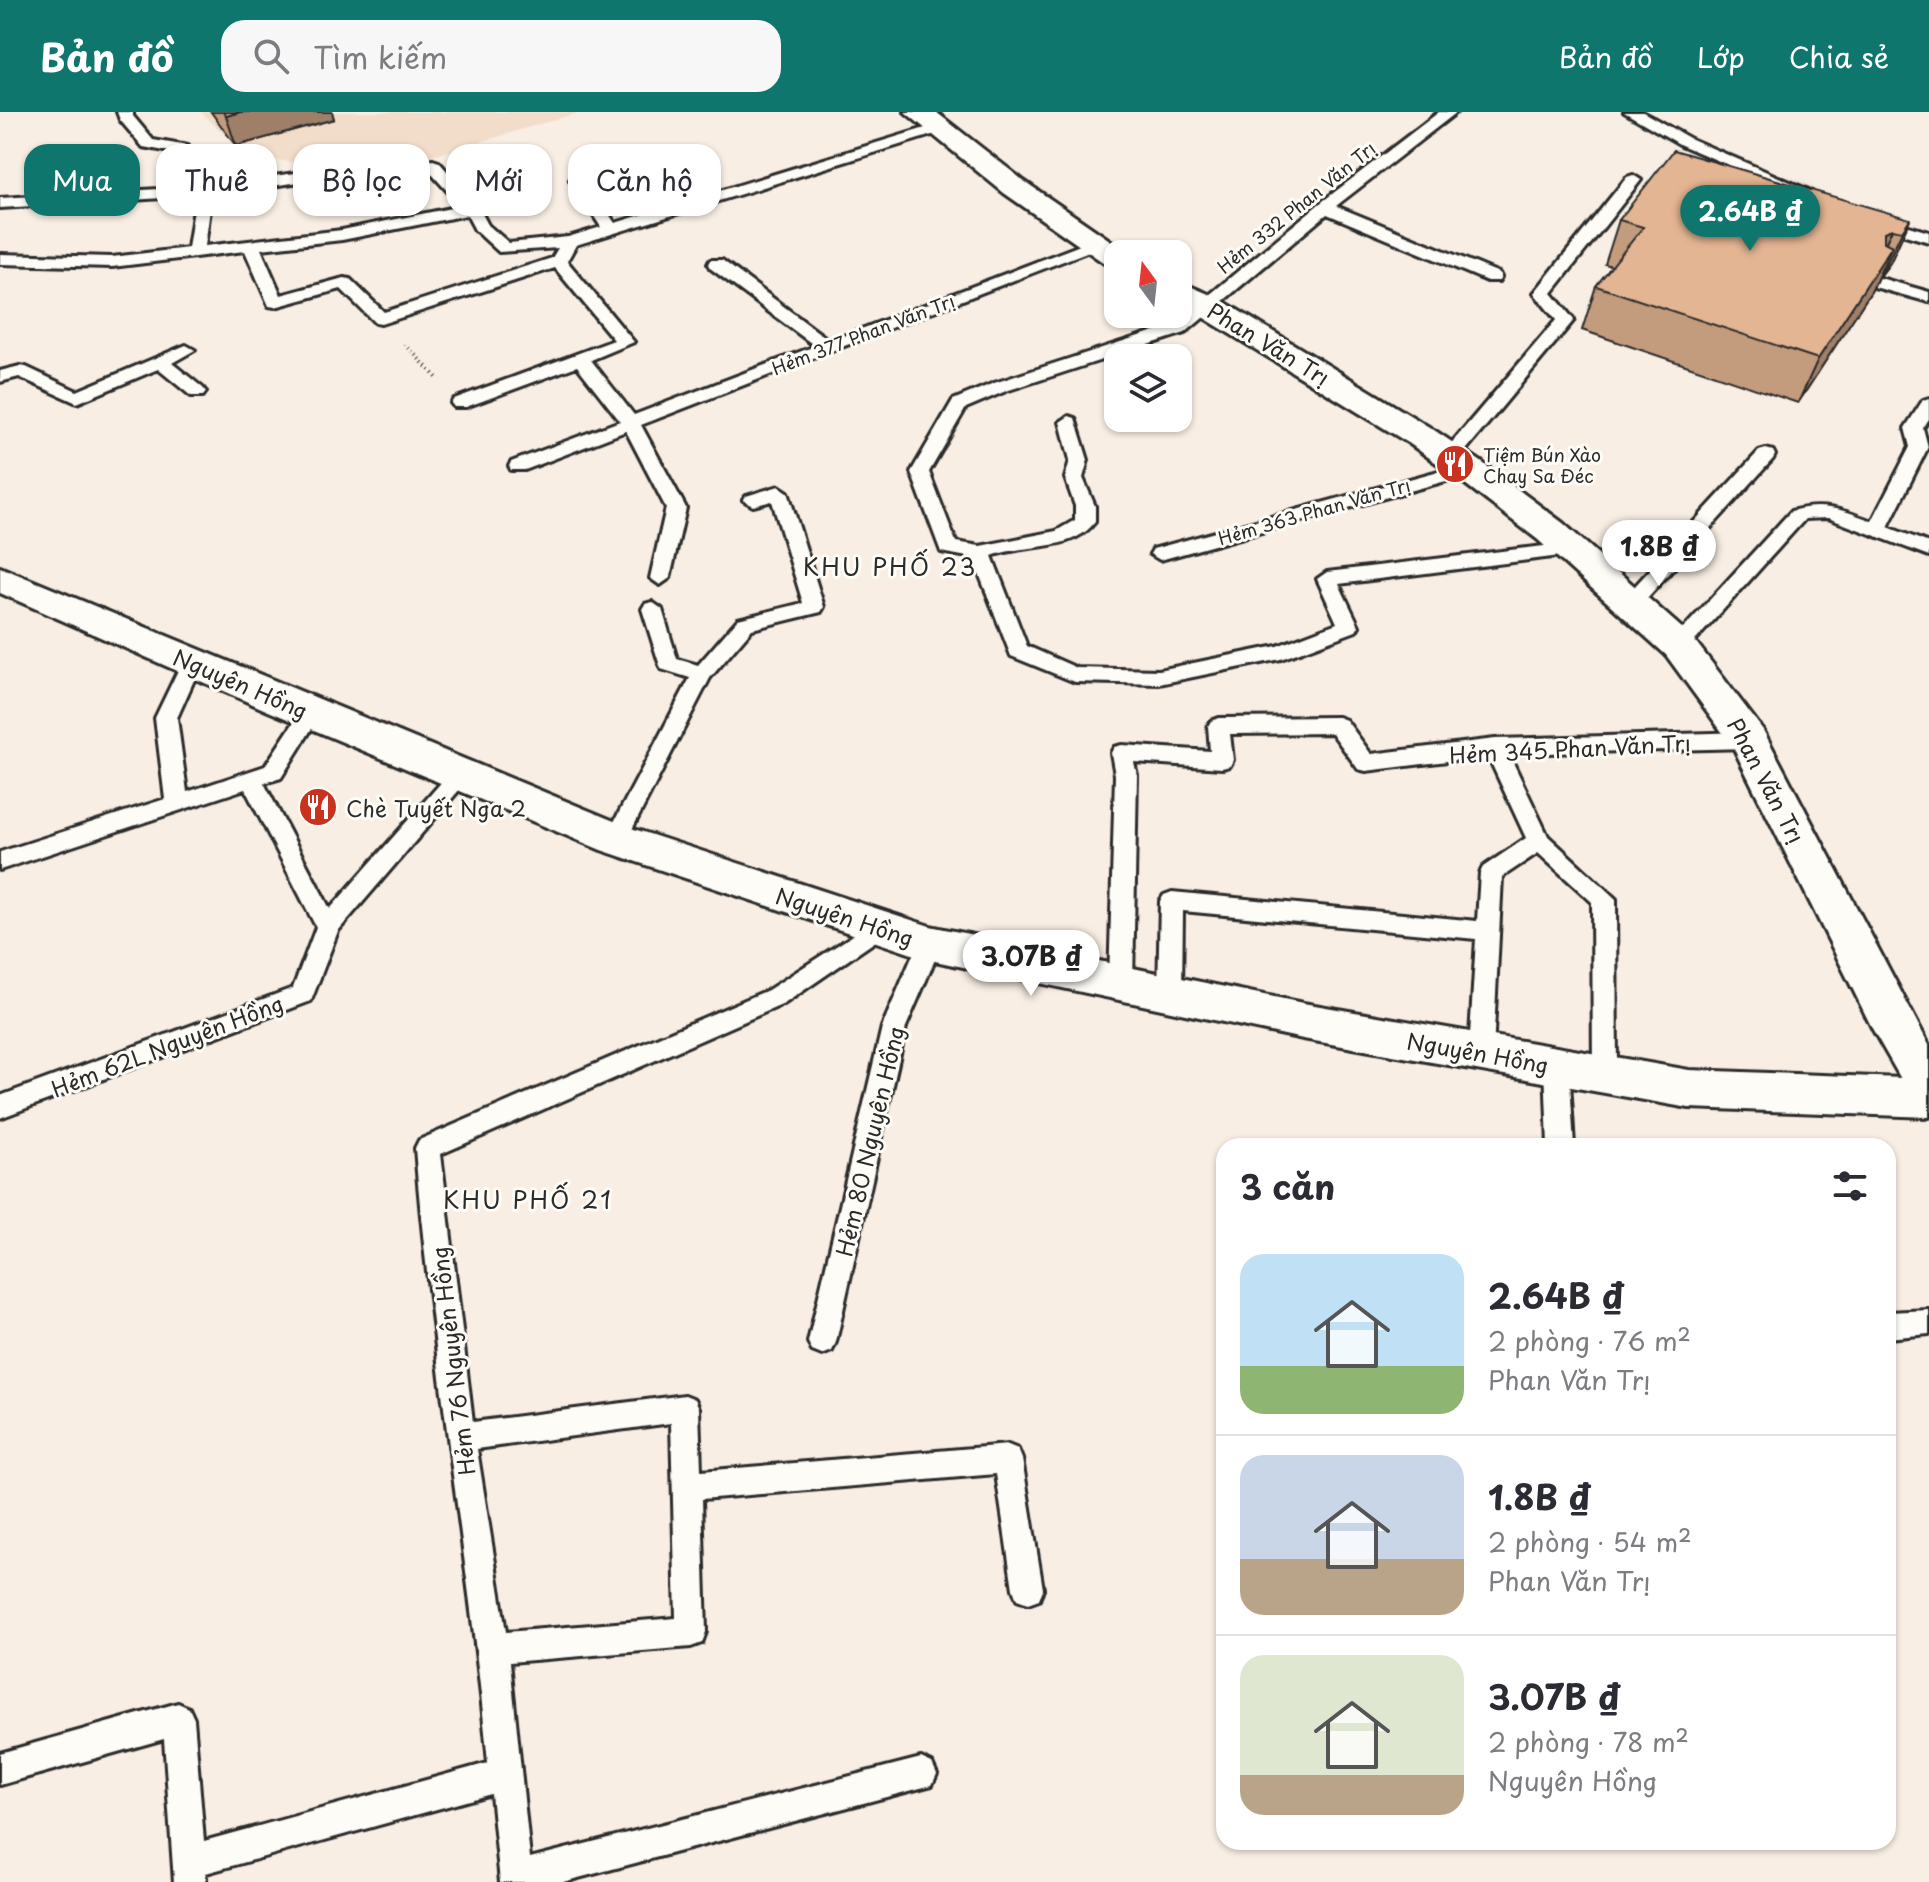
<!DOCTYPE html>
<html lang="vi">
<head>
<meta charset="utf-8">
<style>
	:root { --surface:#fff; --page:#f7f7f7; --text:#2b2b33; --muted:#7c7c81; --line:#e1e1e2; --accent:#0f766e }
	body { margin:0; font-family:"Playpen Sans",sans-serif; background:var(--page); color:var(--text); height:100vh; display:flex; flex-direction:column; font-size:30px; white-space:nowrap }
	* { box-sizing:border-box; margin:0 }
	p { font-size:26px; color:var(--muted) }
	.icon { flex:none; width:44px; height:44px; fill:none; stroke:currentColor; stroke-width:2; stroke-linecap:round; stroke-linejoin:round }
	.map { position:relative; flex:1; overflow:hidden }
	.details { position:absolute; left:1216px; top:1026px; width:680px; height:712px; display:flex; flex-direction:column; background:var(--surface); border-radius:24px; box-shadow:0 2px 6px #0004 }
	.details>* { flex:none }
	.hud { position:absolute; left:24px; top:32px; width:760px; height:72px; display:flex; gap:16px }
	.needle { width:52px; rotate:345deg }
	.buttons { position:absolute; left:1104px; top:128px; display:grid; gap:16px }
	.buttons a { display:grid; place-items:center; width:88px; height:88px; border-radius:16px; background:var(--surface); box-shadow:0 2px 6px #0004; font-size:40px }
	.price { position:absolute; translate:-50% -68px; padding:0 18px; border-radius:28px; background:#fff; color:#222; font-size:26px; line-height:52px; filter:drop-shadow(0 2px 4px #0008) }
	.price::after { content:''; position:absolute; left:50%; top:48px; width:24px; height:18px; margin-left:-12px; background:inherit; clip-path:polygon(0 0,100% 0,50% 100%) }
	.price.on { background:var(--accent); color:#fff }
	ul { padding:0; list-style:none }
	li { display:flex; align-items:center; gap:24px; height:200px; padding:0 24px }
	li+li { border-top:2px solid var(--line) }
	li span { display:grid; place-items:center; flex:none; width:224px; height:160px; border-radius:24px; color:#555 }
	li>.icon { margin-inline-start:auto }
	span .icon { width:96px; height:96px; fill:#fffc; stroke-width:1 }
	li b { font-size:34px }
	h2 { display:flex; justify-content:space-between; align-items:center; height:96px; padding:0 24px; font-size:34px }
	.tag { padding:0 28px; border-radius:24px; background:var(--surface); box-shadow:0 2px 6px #0004; font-size:28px; line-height:72px }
	.tag.on { background:var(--accent); color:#fff }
	header { display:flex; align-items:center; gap:48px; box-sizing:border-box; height:112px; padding:0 40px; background:var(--accent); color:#fff }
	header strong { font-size:38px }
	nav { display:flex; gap:44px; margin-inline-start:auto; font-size:28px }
	.search { width:560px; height:72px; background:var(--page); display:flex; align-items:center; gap:20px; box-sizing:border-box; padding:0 28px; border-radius:24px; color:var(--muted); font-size:30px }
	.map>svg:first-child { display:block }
</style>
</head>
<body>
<header>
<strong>Bản đồ</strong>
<div class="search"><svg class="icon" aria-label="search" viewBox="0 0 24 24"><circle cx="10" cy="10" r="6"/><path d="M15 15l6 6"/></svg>Tìm kiếm</div>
<nav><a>Bản đồ</a><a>Lớp</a><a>Chia sẻ</a></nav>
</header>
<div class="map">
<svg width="1929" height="1770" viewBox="0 0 1929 1770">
	<rect width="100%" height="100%" fill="#f8eee3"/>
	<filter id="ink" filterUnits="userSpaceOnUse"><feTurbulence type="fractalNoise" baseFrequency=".0125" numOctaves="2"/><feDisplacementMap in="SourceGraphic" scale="16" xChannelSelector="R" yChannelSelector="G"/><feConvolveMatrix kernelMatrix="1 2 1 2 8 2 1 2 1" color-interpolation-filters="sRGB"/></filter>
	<g filter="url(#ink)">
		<path fill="#f2ddcb" d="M201,0H581L328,75L306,52L246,44Z"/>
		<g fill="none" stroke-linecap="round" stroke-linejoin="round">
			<defs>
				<path id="service" d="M117,0H133V4L153,28L188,34L210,73L317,58L323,60L330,71L433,48L439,50L478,94L488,113L509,131L568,125L601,115L570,68L572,65H584L615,111L935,13H945V19L576,133L567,149L634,230L591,248L634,303L815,234L710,156L708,152L710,148H722L830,229L1088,130L1094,129L1102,134L641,313L686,396L670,466L660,473L650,466L666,396L626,319L525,358H511L509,354L511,350L620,309L577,254L466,295H454L451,291L454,287L614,228L555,156L381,212L375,211L341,177L275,195L269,194L245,139L112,155L0,152V142L112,145L188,136L196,84L0,96V86L195,75L176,41L143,35L120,8ZM429,59L461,94L342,118L205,134L212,83L313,68L320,80L326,82ZM467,103L475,118L499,140L558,136L552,146L384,200L350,167L344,166L281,183L261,137L342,128Z
					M1439,0H1457L1336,94L1499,161L1501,165L1499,169H1487L1327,102L1185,221L1006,279L966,296L929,360L956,430L980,434L1056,419L1075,408V394L1065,366L1070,348L1060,310L1069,304L1075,306L1088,348L1083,366L1095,394V410C1072,441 1024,431 992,444L1027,534L1077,556L1159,558L1277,534L1337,511L1317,467L1327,460L1569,431L1579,437L1576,442L1339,472L1359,514L1356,519L1281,547L1159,572L1075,570L1011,544L973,446L941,440L911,360L953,288L994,271L1173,213L1319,92Z
					M1624,0H1643L1691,27L1811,79L1809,82H1797L1681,33Z
					M1633,63L1641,68L1552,181L1574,208L1457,349H1443L1441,345L1443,341L1556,208L1534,181L1627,65Z
					M1874,104L1929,120V130L1868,112L1866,109Z
					M1873,164L1929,180V190L1867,173L1865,169L1867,165Z
					M186,233L195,238L172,251L203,276L206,280L203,284H191L158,257L77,291L19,265L0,270V259L20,254L26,255L77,279Z
					M1929,286V307L1923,316L1928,335L1888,415L1929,431V444L1828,406L1805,407L1686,539H1672L1669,534L1672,529L1791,399C1823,390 1843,398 1872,409L1910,335L1905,316L1923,288Z
					M1766,337L1773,339L1775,343L1773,347L1637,497H1623L1620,492L1623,487L1759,339Z
					M1468,351L1477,357L1475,361L1160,448L1150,442L1153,437Z
					M779,374L788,380L824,495L821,500L752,517L710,566L624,733L616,735L608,733L605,727L690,566L661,557L642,497L645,492L652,490L662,497L677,547L698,553L738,507L803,491L772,389L753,394L743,388L746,384Z
					M192,543L199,545L202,550L177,606L187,680L265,654L304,595H318L322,600L281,666L264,671L330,797L453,657H469L472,663L338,819L311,889L0,1006V984L293,876L316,815L245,677L0,758V740L165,687L155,606L182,550L185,545Z
					M1338,605L1346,608L1371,642L1495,627L1749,620L1757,623L1760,628L1757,633L1749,636L1509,642L1548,724L1616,787L1617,962L1614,969L1605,972L1596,969L1593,962L1592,790L1538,741L1502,765L1493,940L1490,947L1481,950L1472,947L1469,940L1476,827L1183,799L1182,881L1178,888L1170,891L1162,888L1158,881L1160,789L1164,783L1172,780L1477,809L1480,761L1483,755L1526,726L1488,644L1366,659L1358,657L1332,621L1230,622L1233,648L1230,654L1222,656L1134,650L1137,663L1133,871L1129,878L1121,881L1113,878L1109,871L1115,663L1111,641L1114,635L1122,633L1210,639L1208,614L1211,609L1219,606Z
					M878,807L886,810L890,816L886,822L784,892L441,1042L473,1310L685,1283L695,1287L699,1296L701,1359L1008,1333L1018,1337L1022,1347L1043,1477L1039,1488L1028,1492L1017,1488L1013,1477L996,1362L702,1387L706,1520L702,1531L691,1535L510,1550L530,1746L921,1646L932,1651L937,1662L932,1673L563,1770H500L491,1682L206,1761V1770H174L164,1627L0,1673V1641L178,1591L189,1596L194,1607L204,1729L488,1651C469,1445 431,1242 415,1036L419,1028L768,878ZM671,1311L676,1506L506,1520L477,1337Z
					M930,822L938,824L942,831L906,915L836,1230L832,1239L822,1243L812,1239L808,1230L882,915L918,831L922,824Z
					M1557,944L1566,947L1569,954L1574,1034H1548L1545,954L1548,947Z
					M1929,1198V1222L1888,1226V1200Z"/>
				<path id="tertiary" d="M0,455L631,716L930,814L1303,891L1689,958L1929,967V1005L1689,996L1303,927L930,848L601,738L266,598L0,481Z"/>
				<path id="secondary" d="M905,0H936L1024,69L1130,142H1118V156L1107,153L1004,81Z
					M1178,169L1218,186L1434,318L1480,349L1563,411L1692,525L1763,618L1929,933V993L1913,988L1873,918L1733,635L1666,543L1537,427L1456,365L1410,332L1178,190Z"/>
			</defs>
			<use href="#service" stroke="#2b2b2b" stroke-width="6"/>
			<use href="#tertiary" stroke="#2b2b2b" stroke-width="6"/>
			<use href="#secondary" stroke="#2b2b2b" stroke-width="6"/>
			<path stroke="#2b2b2b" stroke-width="4" stroke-dasharray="1 4" stroke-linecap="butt" d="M405,232L439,268"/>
			<use href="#service" fill="#fdfcf7" fill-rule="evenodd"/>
			<use href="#tertiary" fill="#fdfcf7" fill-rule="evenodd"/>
			<use href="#secondary" fill="#fdfcf7" fill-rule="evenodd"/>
		</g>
		<path fill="#c39c7e" stroke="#2b2b2b" stroke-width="2" d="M211,0H332L334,7L236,34Z
			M1910,107L1890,151L1881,163H1879L1872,178L1798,291L1582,218L1596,174L1612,154L1605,152L1619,108Z"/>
		<path fill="#9f7f67" stroke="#2b2b2b" stroke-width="2" d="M240,0H332L334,7L236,34L226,4Z
			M1910,107L1890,151L1881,163L1902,119Z
			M1892,117L1872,161L1884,120Z
			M1892,134L1872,178L1798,291L1818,247Z"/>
		<path fill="#e3b593" stroke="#2b2b2b" stroke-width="2" d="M223,0H240L226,4Z
			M1674,38L1910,107L1902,119L1892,117L1884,120V130L1892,134L1818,247L1596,174L1643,115L1619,108Z"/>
	</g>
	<defs>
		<symbol id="restaurant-disc" viewBox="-11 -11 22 22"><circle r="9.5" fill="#c8321e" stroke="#fdfcf7"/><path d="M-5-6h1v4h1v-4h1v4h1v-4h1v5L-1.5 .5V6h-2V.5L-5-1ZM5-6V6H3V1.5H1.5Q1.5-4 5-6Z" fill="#fff"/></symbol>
	</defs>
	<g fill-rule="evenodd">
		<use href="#restaurant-disc" x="1433" y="330" width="44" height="44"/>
		<use href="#restaurant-disc" x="296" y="673" width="44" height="44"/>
	</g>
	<g text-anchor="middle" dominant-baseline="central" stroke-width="6" stroke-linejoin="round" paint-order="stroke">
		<g font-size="18" fill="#2b2b2b" stroke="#fdfcf7">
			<text transform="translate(1296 95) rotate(-39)">Hẻm 332 Phan Văn Trị</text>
			<text transform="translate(863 222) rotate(-21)">Hẻm 377 Phan Văn Trị</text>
			<text transform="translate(1314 399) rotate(-16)">Hẻm 363 Phan Văn Trị</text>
		</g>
		<g font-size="18" fill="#2b2b2b" stroke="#fdfcf7" text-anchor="start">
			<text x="1483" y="342">Tiệm Bún Xào<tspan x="1483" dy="21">Chay Sa Đéc</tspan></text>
		</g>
		<g font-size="22" fill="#2b2b2b" stroke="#fdfcf7">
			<text transform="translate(1269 231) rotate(31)">Phan Văn Trị</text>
			<text transform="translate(241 571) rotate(23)">Nguyên Hồng</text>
			<text transform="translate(1570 636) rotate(-3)">Hẻm 345 Phan Văn Trị</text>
			<text transform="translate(1767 668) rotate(62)">Phan Văn Trị</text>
			<text transform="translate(845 804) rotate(18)">Nguyên Hồng</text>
			<text transform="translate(167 933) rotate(-21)">Hẻm 62L Nguyên Hồng</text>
			<text transform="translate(1478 940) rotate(10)">Nguyên Hồng</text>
			<text transform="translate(869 1029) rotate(-77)">Hẻm 80 Nguyên Hồng</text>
			<text transform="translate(452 1249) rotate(-97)">Hẻm 76 Nguyên Hồng</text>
		</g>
		<g font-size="22" fill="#2b2b2b" stroke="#fdfcf7" text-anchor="start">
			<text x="346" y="695">Chè Tuyết Nga 2</text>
		</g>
		<g font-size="24" letter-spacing="2" fill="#2b2b2b" stroke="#fdfcf7">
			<text x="890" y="454">KHU PHỐ 23</text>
			<text x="528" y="1087">KHU PHỐ 21</text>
		</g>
	</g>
</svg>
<div class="buttons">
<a><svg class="needle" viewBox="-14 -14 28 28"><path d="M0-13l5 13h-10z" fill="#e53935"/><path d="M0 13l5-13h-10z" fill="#7c7c81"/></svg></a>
<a><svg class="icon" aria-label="layers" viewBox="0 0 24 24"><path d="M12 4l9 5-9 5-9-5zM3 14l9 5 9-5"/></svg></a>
</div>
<b class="price on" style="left:1750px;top:141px">2.64B ₫</b>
<b class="price" style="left:1659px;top:476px">1.8B ₫</b>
<b class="price" style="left:1031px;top:886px">3.07B ₫</b>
<div class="hud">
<a class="tag on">Mua</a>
<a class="tag">Thuê</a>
<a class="tag">Bộ lọc</a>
<a class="tag">Mới</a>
<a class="tag">Căn hộ</a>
</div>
<section class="details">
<h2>3 căn<svg class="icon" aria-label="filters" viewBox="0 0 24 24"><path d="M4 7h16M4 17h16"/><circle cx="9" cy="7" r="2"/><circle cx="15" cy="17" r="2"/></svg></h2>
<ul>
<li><span style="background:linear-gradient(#bfe0f5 70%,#8fb573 0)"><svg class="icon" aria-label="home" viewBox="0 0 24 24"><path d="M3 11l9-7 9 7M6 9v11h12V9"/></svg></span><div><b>2.64B ₫</b><p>2 phòng · 76 m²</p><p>Phan Văn Trị</p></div></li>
<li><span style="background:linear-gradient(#c9d6e8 65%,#b9a48a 0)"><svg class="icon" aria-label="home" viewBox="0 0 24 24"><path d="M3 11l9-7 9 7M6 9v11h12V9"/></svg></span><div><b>1.8B ₫</b><p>2 phòng · 54 m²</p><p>Phan Văn Trị</p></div></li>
<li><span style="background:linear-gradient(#dfe7d0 75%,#b9a48a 0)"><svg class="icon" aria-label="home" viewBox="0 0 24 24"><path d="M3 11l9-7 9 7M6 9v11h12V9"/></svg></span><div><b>3.07B ₫</b><p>2 phòng · 78 m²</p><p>Nguyên Hồng</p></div></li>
</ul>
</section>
</div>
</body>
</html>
